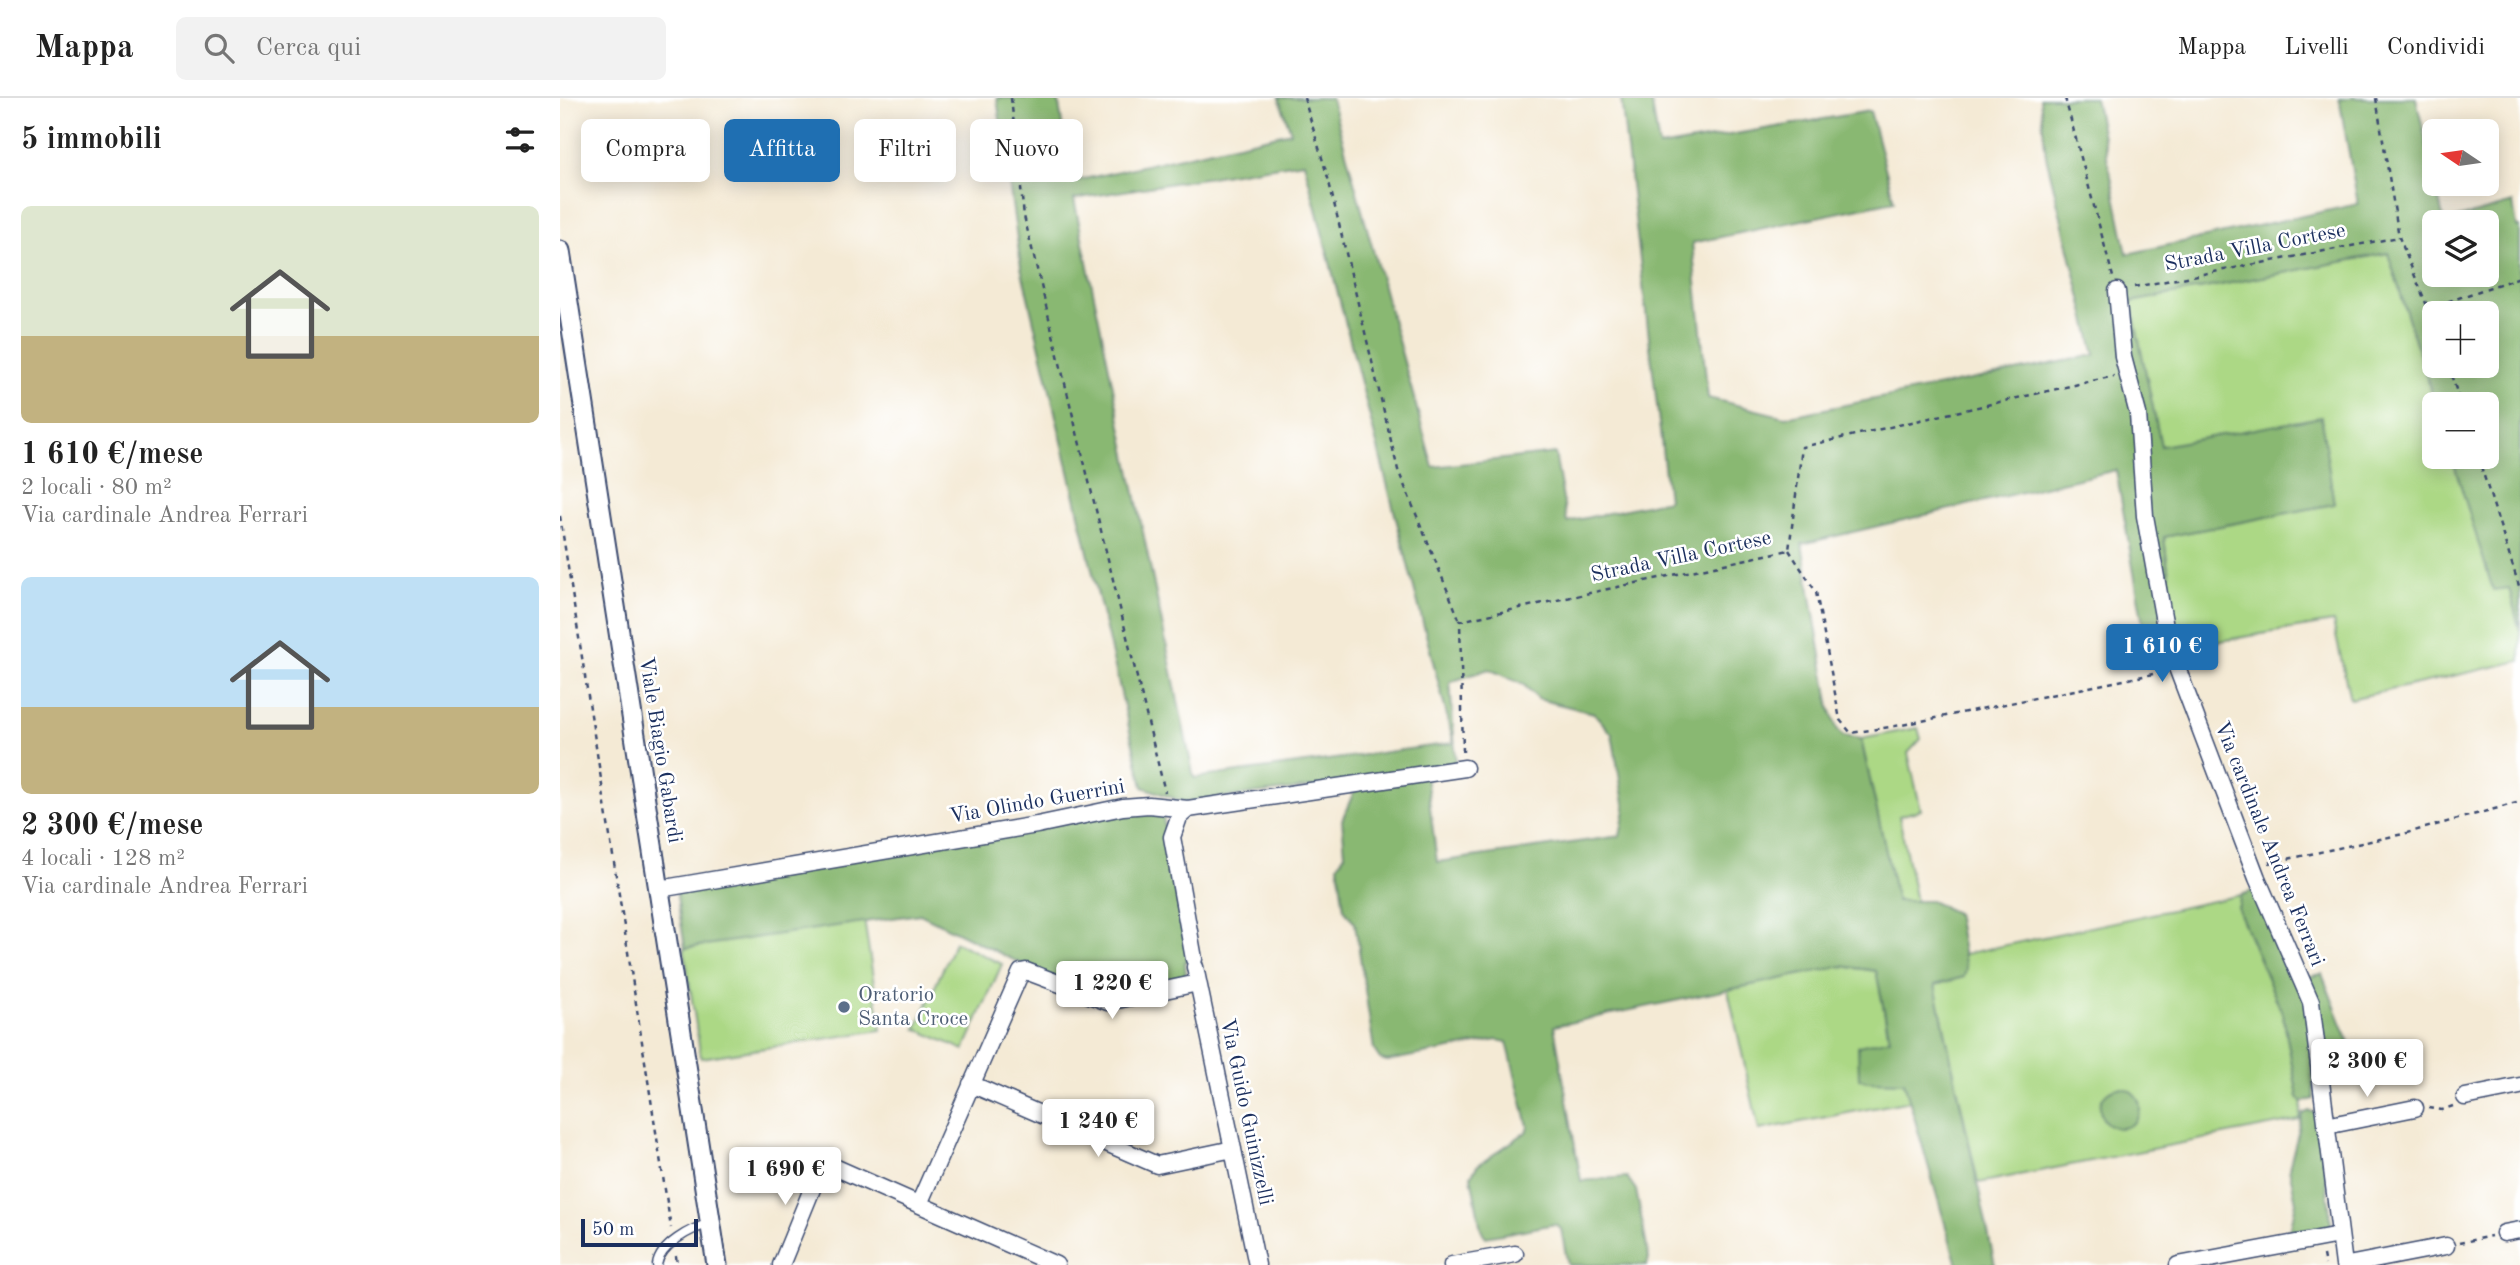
<!DOCTYPE html>
<html lang="it">
<head>
<meta charset="utf-8">
<style>
	:root { --surface:#fff; --page:#f2f2f2; --text:#222; --muted:#767676; --line:#e0e0e0; --accent:#1f6fb2 }
	body { margin:0; font-family:"Old Standard TT",serif; background:var(--page); color:var(--text); height:100vh; display:flex; flex-direction:column; font-size:26px; white-space:nowrap }
	* { box-sizing:border-box; margin:0 }
	p { font-size:23px; color:var(--muted) }
	.icon { flex:none; width:38px; height:38px; fill:none; stroke:currentColor; stroke-width:2; stroke-linecap:round; stroke-linejoin:round }
	.map { position:relative; flex:1; overflow:hidden }
	.details { display:flex; flex-direction:column; background:var(--surface); width:560px }
	.details>* { flex:none }
	.hud { position:absolute; left:21px; top:21px; width:665px; height:63px; display:flex; gap:14px }
	.needle { width:46px; rotate:283deg }
	.fabs { position:absolute; left:1862px; top:21px; display:grid; gap:14px }
	.fabs a { display:grid; place-items:center; width:77px; height:77px; border-radius:10px; background:var(--surface); box-shadow:0 4px 18px #0003; font-size:35px }
	.scale { position:absolute; left:21px; bottom:18px; width:117px; box-sizing:border-box; padding-left:7px; border:4px solid #1b2f5e; border-top:0; font-size:19px; line-height:24px; white-space:nowrap; color:#1b2f5e; -webkit-text-stroke:5px #fff; paint-order:stroke }
	.price { position:absolute; translate:-50% -60px; padding:0 16px; border-radius:7px; background:#fff; color:#222; font-size:23px; line-height:46px; filter:drop-shadow(0 2px 4px #0008) }
	.price::after { content:''; position:absolute; left:50%; top:42px; width:21px; height:16px; margin-left:-10px; background:inherit; clip-path:polygon(0 0,100% 0,50% 100%) }
	.price.current { background:var(--accent); color:#fff }
	ul { padding:0; list-style:none }
	li { display:grid; align-content:center; gap:14px; height:371px; padding:0 21px }
	li span { display:grid; place-items:center; height:217px; border-radius:10px; color:#555 }
	li>.icon { margin-inline-start:auto }
	span .icon { width:126px; height:126px; fill:#fffc; stroke-width:1 }
	li b { font-size:30px }
	h2 { display:flex; justify-content:space-between; align-items:center; height:84px; padding:0 21px; font-size:30px }
	.chip { padding:0 24px; border-radius:10px; background:var(--surface); box-shadow:0 4px 18px #0003; font-size:24px; line-height:63px }
	.chip.current { background:var(--accent); color:#fff }
	header { display:flex; align-items:center; gap:42px; box-sizing:border-box; height:98px; padding:0 35px; background:var(--surface); border-bottom:2px solid var(--line) }
	header strong { font-size:33px }
	nav { display:flex; gap:38px; margin-inline-start:auto; font-size:24px }
	.search { width:490px; height:63px; background:var(--page); display:flex; align-items:center; gap:18px; box-sizing:border-box; padding:0 24px; border-radius:10px; color:var(--muted); font-size:26px }
	main { display:flex; flex:1; min-height:0 }
	.map>svg:first-child { display:block }
</style>
</head>
<body>
<header>
<strong>Mappa</strong>
<div class="search"><svg class="icon" aria-label="search" viewBox="0 0 24 24"><circle cx="10" cy="10" r="6"/><path d="M15 15l6 6"/></svg>Cerca qui</div>
<nav><a>Mappa</a><a>Livelli</a><a>Condividi</a></nav>
</header>
<main>
<section class="details">
<h2>5 immobili<svg class="icon" aria-label="filters" viewBox="0 0 24 24"><path d="M4 7h16M4 17h16"/><circle cx="9" cy="7" r="2"/><circle cx="15" cy="17" r="2"/></svg></h2>
<ul>
<li><span style="background:linear-gradient(#dfe7d0 60%,#c2b280 0)"><svg class="icon" aria-label="home" viewBox="0 0 24 24"><path d="M3 11l9-7 9 7M6 9v11h12V9"/></svg></span><div><b>1 610 €/mese</b><p>2 locali · 80 m²</p><p>Via cardinale Andrea Ferrari</p></div></li>
<li><span style="background:linear-gradient(#bfe0f5 60%,#c2b280 0)"><svg class="icon" aria-label="home" viewBox="0 0 24 24"><path d="M3 11l9-7 9 7M6 9v11h12V9"/></svg></span><div><b>2 300 €/mese</b><p>4 locali · 128 m²</p><p>Via cardinale Andrea Ferrari</p></div></li>
</ul>
</section>
<div class="map">
<svg width="1960" height="1167" viewBox="0 0 1960 1167">
	<rect width="100%" height="100%" fill="#fff"/>
	<filter id="ink" filterUnits="userSpaceOnUse"><feTurbulence type="fractalNoise" baseFrequency=".0143" numOctaves="2"/><feDisplacementMap in="SourceGraphic" scale="14" xChannelSelector="R" yChannelSelector="G"/><feConvolveMatrix kernelMatrix="1 2 1 2 8 2 1 2 1" color-interpolation-filters="sRGB"/></filter>
	<filter id="wash" filterUnits="userSpaceOnUse"><feTurbulence type="fractalNoise" baseFrequency=".00686" numOctaves="4" result="noise"/><feDisplacementMap in="SourceGraphic" scale="28" xChannelSelector="R" yChannelSelector="G"/><feGaussianBlur stdDeviation="1.57" result="paint"/><feColorMatrix in="noise" values="0 0 0 0 0 0 0 0 0 0 0 0 0 0 0 0 0 1.4 0 .05"/><feComposite in="paint" operator="in"/></filter>
	<g filter="url(#wash)">
		<rect width="100%" height="100%" fill="#f4ead5"/>
		<path fill="#acd885" stroke="#648472" stroke-width="2" d="M1828,155L1875,306L1874,359H1892L1933,491L1949,490L1960,533V563L1790,601L1773,524L1618,550L1604,439L1774,406L1760,320L1601,349L1571,204Z
			M1358,630L1361,641L1348,655L1361,712L1339,718L1356,804H1337L1301,641Z
			M1681,797L1678,811L1723,917L1738,999L1742,1004L1740,1022L1418,1085L1375,887L1404,879V856Z
			M304,821L321,932L141,960L124,850Z
			M395,844L442,866L404,952L356,931Z
			M1281,868L1317,873L1336,982L1344,984L1350,1003L1199,1032L1168,892Z"/>
		<path fill="#89b872" stroke="#527468" stroke-width="2" fill-rule="evenodd" d="M437,0H498L511,84L731,34L719,0H771L873,369L995,355L1007,424L1108,402L1061,0H1091L1099,49L1310,13L1334,103L1132,145L1148,300L1225,319L1535,257L1486,58L1480,0H1535L1567,156L1798,106L1779,0H1856L1884,124L1953,105L1957,129H1960V533L1949,490L1933,492L1892,359H1927V306H1875L1828,155L1571,204L1601,348L1761,319L1774,406L1604,439L1618,550L1590,567L1556,372L1242,446L1270,610L1277,631L1283,638L1301,641L1337,803H1371L1396,815L1406,871L1404,879L1375,887L1435,1167H1397L1344,984L1306,983L1299,980L1298,948L1330,941L1316,873L1282,868L994,928L1021,1083L1067,1079L1076,1092L1089,1160L1087,1167H1008L1001,1131L995,1126L926,1139L921,1132L911,1078L917,1068L966,1034L968,1028L947,944L937,942L827,963L820,961L814,952L795,825L784,811L778,767L785,756L782,722L798,684L624,704L583,689L461,169ZM744,64L894,645L634,680L514,101ZM1874,124H1927V177H1874ZM1874,215H1927V268H1874ZM929,571L964,587L978,601L1034,615L1052,636L1065,711L1060,738L877,764L865,670L896,665L890,584Z
			M576,711L602,713L628,861L625,864L626,878L620,885L540,900L525,897L360,816L125,850L116,792Z
			M1692,793L1698,794L1736,881L1762,876L1794,957L1752,964L1754,1001L1742,1004L1738,999L1723,917L1678,811L1681,797Z
			M1540 1010a20 20 0 1 1 40 0a20 20 0 1 1-40 0Z
			M1749,1013L1759,1015L1771,1125L1768,1133L1728,1143L1736,1104L1729,1070L1743,1016Z"/>
	</g>
	<g filter="url(#ink)">
		<g fill="none" stroke-linecap="round" stroke-linejoin="round">
			<defs>
				<path id="service" d="M97,1167C100,1147 131,1130 149,1126"/>
				<path id="minor" d="M1557,193L1563,259L1578,316L1585,418L1608,546L1697,780L1751,904L1784,1167
					M628,711L619,719L612,739L634,861
					M99,791L477,727L563,709L589,707L628,711L905,670
					M635,869L697,1167
					M411,986L597,1067L673,1051
					M1905,999L1960,988
					M1766,1028L1855,1010
					M359,1106L461,874L466,873L548,904L638,885
					M1944,1135L1960,1132
					M221,1167L263,1064L496,1167
					M892,1167L955,1156
					M1618,1167L1779,1137
					M1788,1167L1886,1148"/>
				<path id="tertiary" d="M0,153L157,1167"/>
			</defs>
			<use href="#service" stroke="#3c4b70" stroke-width="11"/>
			<use href="#minor" stroke="#3c4b70" stroke-width="19"/>
			<use href="#tertiary" stroke="#3c4b70" stroke-width="23"/>
			<path stroke="#3c4b70" stroke-width="2.5" stroke-dasharray="5 5" stroke-linecap="butt" d="M451,0L464,118L605,694
				M744,0L768,80L838,372L900,523
				M1505,0L1553,179
				M1816,0L1839,139L1874,225
				M1574,189L1839,139
				M1869,210L1960,179
				M1888,268L1901,306
				M1918,359L1960,491
				M0,418L111,1130
				M1229,452L1256,494L1280,622L1291,635L1342,627L1603,574
				M903,654L900,523L1229,452L1242,349L1554,278
				M1709,765L1843,736L1960,704
				M1869,1010L1882,1012L1893,1008
				M242,1070L243,1051
				M1899,1145L1931,1138
				M1763,1157L1765,1167
				M116,1158L117,1167"/>
			<use href="#service" stroke="#fff" stroke-width="8"/>
			<use href="#minor" stroke="#fff" stroke-width="16"/>
			<use href="#tertiary" stroke="#fff" stroke-width="19"/>
		</g>
	</g>
	<circle fill="#5c6f8a" stroke="#fff" stroke-width="2.5" cx="284" cy="909" r="7"/>
	<g text-anchor="middle" dominant-baseline="central" stroke-width="5" stroke-linejoin="round" paint-order="stroke">
		<g font-size="21" fill="#1b2f5e" stroke="#fff">
			<text transform="translate(1695 150) rotate(-11)">Strada Villa Cortese</text>
			<text transform="translate(1121 459) rotate(-12)">Strada Villa Cortese</text>
			<text transform="translate(100 652) rotate(81)">Viale Biagio Gabardi</text>
			<text transform="translate(477 704) rotate(-10)">Via Olindo Guerrini</text>
			<text transform="translate(1709 746) rotate(68)">Via cardinale Andrea Ferrari</text>
			<text transform="translate(686 1014) rotate(78)">Via Guido Guinizzelli</text>
		</g>
		<g font-size="21" fill="#4e5e75" stroke="#fff" text-anchor="start">
			<text x="298" y="897">Oratorio<tspan x="298" dy="24">Santa Croce</tspan></text>
		</g>
	</g>
</svg>
<div class="fabs">
<a><svg class="needle" viewBox="-14 -14 28 28"><path d="M0-13l5 13h-10z" fill="#e53935"/><path d="M0 13l5-13h-10z" fill="#767676"/></svg></a>
<a><svg class="icon" aria-label="layers" viewBox="0 0 24 24"><path d="M12 4l9 5-9 5-9-5zM3 14l9 5 9-5"/></svg></a>
<a>+</a>
<a>−</a>
</div>
<div class="scale">50 m</div>
<b class="price current" style="left:1602px;top:586px">1 610 €</b>
<b class="price" style="left:552px;top:923px">1 220 €</b>
<b class="price" style="left:1807px;top:1001px">2 300 €</b>
<b class="price" style="left:538px;top:1061px">1 240 €</b>
<b class="price" style="left:225px;top:1109px">1 690 €</b>
<div class="hud">
<a class="chip">Compra</a>
<a class="chip current">Affitta</a>
<a class="chip">Filtri</a>
<a class="chip">Nuovo</a>
</div>
</div>
</main>
</body>
</html>
